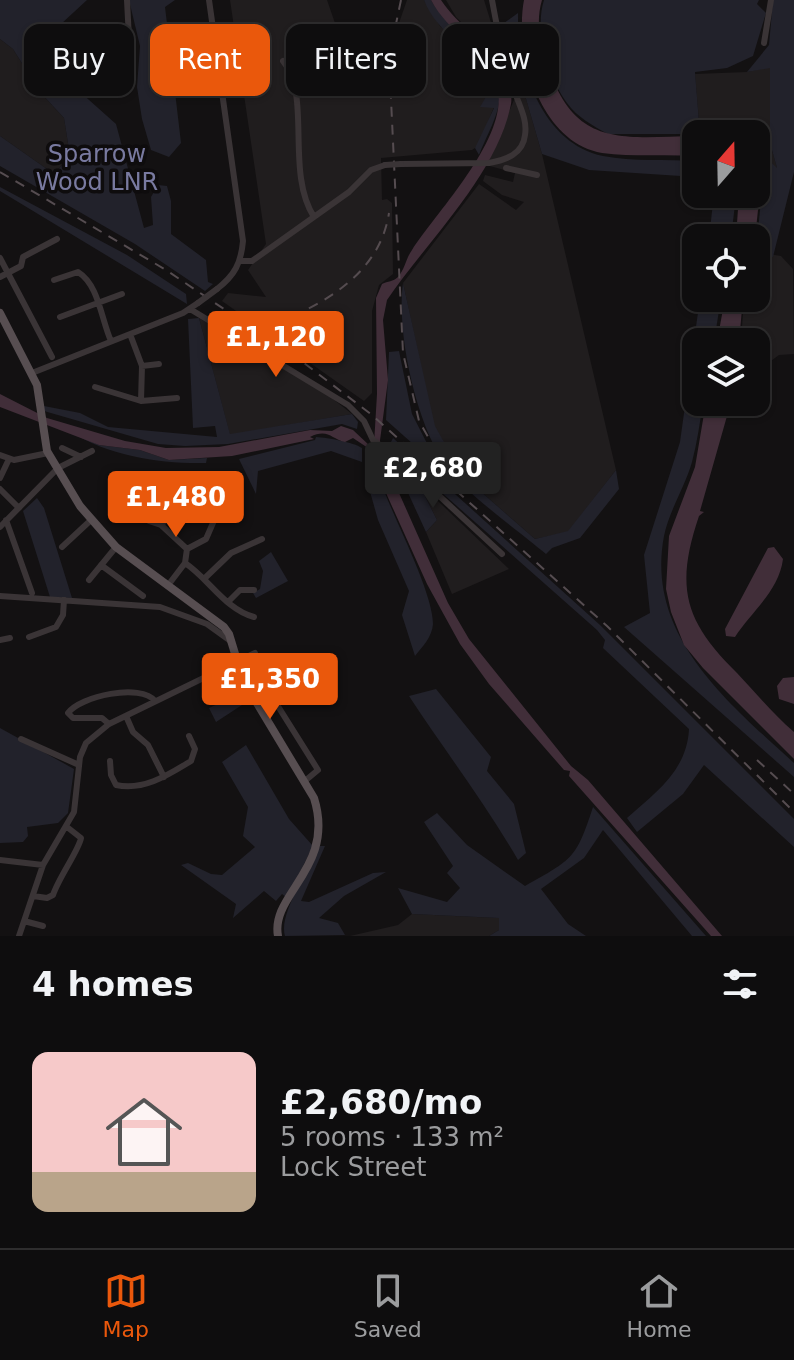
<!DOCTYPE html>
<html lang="en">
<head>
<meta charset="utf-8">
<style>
	:root { --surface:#0e0d0e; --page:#171617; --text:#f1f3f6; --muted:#9b9c9e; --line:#2e2d2e; --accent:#ea580c }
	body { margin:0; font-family:"DejaVu Sans",sans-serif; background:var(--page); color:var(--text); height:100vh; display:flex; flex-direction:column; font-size:30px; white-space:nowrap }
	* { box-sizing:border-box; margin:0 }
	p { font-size:26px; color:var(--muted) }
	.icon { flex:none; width:44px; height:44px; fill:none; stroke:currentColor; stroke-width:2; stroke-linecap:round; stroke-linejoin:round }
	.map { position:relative; height:936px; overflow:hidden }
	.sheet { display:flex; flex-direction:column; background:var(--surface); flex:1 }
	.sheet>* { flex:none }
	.banner { position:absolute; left:24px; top:24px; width:746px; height:72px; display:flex; gap:16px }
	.needle { width:52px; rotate:20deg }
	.controls { position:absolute; left:682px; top:120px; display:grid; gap:16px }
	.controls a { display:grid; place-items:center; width:88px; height:88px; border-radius:16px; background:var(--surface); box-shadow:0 2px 6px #0004,0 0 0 2px var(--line); font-size:40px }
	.price { position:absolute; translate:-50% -68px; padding:0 18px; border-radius:8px; background:var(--accent); color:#fff; font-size:26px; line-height:52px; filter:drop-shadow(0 2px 4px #0008) }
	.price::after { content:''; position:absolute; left:50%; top:48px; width:24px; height:18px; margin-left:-12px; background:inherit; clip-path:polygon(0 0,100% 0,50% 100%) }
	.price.on { background:#222; color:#fff }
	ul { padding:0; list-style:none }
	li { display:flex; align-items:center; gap:24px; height:200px; padding:0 32px }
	li span { display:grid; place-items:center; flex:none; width:224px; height:160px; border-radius:16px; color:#555 }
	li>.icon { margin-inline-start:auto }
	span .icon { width:96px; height:96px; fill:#fffc; stroke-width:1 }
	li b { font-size:34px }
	h2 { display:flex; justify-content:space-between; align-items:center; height:96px; padding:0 32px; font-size:34px }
	.pill { padding:0 28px; border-radius:16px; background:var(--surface); box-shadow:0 2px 6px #0004,0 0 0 2px var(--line); font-size:28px; line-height:72px }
	.pill.on { background:var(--accent); color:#fff }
	.dock { display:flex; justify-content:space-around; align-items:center; height:112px; border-top:2px solid var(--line); background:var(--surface); font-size:22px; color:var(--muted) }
	.dock a { display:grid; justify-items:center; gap:4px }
	.dock .on { color:var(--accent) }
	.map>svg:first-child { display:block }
</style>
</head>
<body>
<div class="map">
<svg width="794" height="936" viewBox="0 0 794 936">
	<rect width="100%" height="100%" fill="#131112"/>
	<path fill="#201d1e" d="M230,0H327L336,26L399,23L407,0H424L440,26L462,45L493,86L494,107L478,146L472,150L381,158L382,200L387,199L392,203L393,274L379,285L372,311V393L364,401L222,301L228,293L266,297L248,270L266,244Z
		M446,0H484L502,58L498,59L456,17Z
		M0,39L13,49L40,92L64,118L70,156L54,174L0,136Z
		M770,67V143L778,171L756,148V134H738L699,122L695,74L747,72Z
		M525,95L542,154L616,470L568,532L535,539L463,476L434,426L403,283L479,184L516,210L524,202L502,195L483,181L485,175L513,182L515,173L486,165L514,100Z
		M756,252L781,256L793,269L794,354L779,355L756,372V342H741L744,298H756Z
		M199,318L319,388L352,414L230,435Z
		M418,482L509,569L452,594L426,532L437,520Z
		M412,914L499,918V930L489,936H350L398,925Z"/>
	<path fill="#22222b" d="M0,0H87L48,36L70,83L116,124L144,228L153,225L151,197L158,185L167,186L171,201V234L206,260L208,282L213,284L205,291L135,244L0,166V136L54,174L70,156L64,118L40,92L13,49L0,39Z
		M129,0H175L165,7L181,143L169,157L151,150L142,119L137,87L140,46Z
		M424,0H431C449,34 509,63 498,108C494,124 485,139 479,155L475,148L494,108L480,107L493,85C477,51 437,35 424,0Z
		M544,0H759L757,4L766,13L753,56L727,68L695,72L699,122L738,134H608C593,126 577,117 567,103C548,77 534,31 544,0Z
		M773,0H794V172L773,257L756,252L762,189L756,174V148L777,168L770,143V68L747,72L769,45Z
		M518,13C517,68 543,144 603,156C633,162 666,159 696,161V177L589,170L542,154L504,23Z
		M0,187L127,255L186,294L187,304L0,191Z
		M714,194L736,196L731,238H709Z
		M403,283L435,426L463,476L535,539L568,531L616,470L619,489L580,538L552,548L546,554C520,532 468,495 449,470C417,429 396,334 403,283Z
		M700,298H721L714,342H696V402H703C700,422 697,443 692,462C685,487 669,511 664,536C645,636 729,703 794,763V777L624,627L650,613L644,555L680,442Z
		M199,318L230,434L352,414L358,422L357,429L342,424L228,444L185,446L158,444L44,411V406L80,413L108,427L217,437L215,426L193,428L188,319Z
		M399,351L412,414L434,457L431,460L386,420L389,352Z
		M71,432L99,445L140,450L169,460L207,458L206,463C161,464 109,456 71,432Z
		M316,437C329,438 353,442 362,448V462L331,451L258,471L256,494L239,459L315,440Z
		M393,438L600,625L794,819V847L704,765L683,794L637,832L627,818C655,793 687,771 689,729L603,648L605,640L597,630L389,446Z
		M392,458L418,482L437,520L426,532Z
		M369,488L385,493C397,524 433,594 433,624C432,637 423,646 415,656L402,615L409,591L378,520Z
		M37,498L44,508L72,598L50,597L23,511Z
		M271,552L288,581L256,598L253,593L260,589L263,571L259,561Z
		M436,689L491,757L487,771L514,804L526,853L518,860C485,803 445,751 409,696Z
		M237,695L242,705L216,722L209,708Z
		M0,728L74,769L68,813L58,823L27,827L28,836L23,842L0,843Z
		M246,745L289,819L313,846L287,898L282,894L276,901L264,891L233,918L236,904L181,865L188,863L211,874L222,875L255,847L243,836L248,807L222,762Z
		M593,807L706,936H692L603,830L584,858L541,889L568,924L586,936H489L499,930V918L412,914L398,888L447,902L460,888L447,873L453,866L424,822L437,813L467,845L525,886C573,859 576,859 593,807Z
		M320,846H325L301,901L309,902L373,873L386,872L344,896L319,918L338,923L345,935L285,936C278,914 310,868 320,846Z"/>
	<path fill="#412e39" d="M431,0H441C458,26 487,42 502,69C507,79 513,93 511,104C497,175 427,241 387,300L383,320L388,380L379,448L448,603L469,639L571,766L588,780L722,936H711L569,776L570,771L564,770L489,684L460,644L427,584L377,473L370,458L365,456L368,448L353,438L345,442C331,439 328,428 310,437L314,439L232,456L169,460L140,450L99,445L0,407V394L47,418L125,441L166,448L219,447L310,430L332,431L341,426L353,430L370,446L374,444L377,394L376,298L382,284C388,281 393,282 398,277C405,269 406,258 412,250C437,211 511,136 497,86C486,50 448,33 431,0Z
		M524,0H542C535,24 541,43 548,66C575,149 623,137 696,136V156C665,154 633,157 602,153C540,143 514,52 524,0Z
		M756,181L758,210L755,238H736L739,194H756Z
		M725,298H743L739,342H717Z
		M706,402H731L700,511L704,512L699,516C675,587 684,621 737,673C756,693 773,714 794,732V759L703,668L684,645L671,612L666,589L669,536L695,467Z
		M774,547L783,559C779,591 751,612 735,637L726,636L725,629L768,548Z
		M794,677V704L779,699L777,686L783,678Z"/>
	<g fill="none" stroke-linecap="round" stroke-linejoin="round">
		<path stroke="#3a3436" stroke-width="6" d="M209,0L243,241C241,263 235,275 217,289
			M764,43L771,0
			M77,46L129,39L127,0
			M283,61C312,95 285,172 314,217
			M294,82L320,65
			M401,164L489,163C506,160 523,154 525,135C528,118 517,102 513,86C504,58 497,29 492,0
			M506,168L537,175
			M0,258L52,357
			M241,261H252L349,192L371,170L385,165
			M0,277L21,266L23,257L57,239
			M54,280L78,272C99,285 101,319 111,341
			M190,309L348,405L364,421L373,440L407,466L502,554
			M60,317L122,294
			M130,334L142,366L141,401
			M142,366L159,364
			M32,373L183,313L198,303
			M95,387L141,401L177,398
			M62,448L81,457
			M0,455L14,460L48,453
			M0,478L9,459
			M0,489L19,508
			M6,520L32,593
			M149,521L161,525
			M0,527L58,468L92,451
			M62,547L91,520
			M187,549L161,525L191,493
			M185,563C208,578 226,610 254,617
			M101,565L143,596
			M206,577L231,553L262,539
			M89,580L116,547
			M169,584L185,563L187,549L206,539L216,516
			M0,596L160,607L207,624L232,642
			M229,601L240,590H254
			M29,637L56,627L63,615L64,600
			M0,640L10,638
			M126,716L133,732L148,745L164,777
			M109,724L102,718H73L68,713C80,696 141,683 155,701
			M21,739L79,765
			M110,761L111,775L116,785C144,791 168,775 191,761L195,749L189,736
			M0,860L43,865
			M33,896L47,898L53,895C59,877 79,850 81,838L67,827
			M24,921L43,926
			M19,936L43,865L74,812L80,757L86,743L109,724L255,653L264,684L318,770L306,780"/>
		<path stroke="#574e51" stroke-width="8" d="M0,313L37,385L47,451L80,506L116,547L224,627L229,634L243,680L314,798C336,868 270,894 278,936"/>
		<path stroke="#554c50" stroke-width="2" stroke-dasharray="10 8" stroke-linecap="butt" d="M401,0L389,57L403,353L419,421L448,472
			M0,172L166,270L304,363L372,415L607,626L794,812
			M276,323C327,303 380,272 389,213
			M757,760L794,794"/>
		<path stroke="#3a3436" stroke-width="6" d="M385,165L401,164
			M198,303L217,289"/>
	</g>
	<g text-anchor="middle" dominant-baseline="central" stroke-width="7" stroke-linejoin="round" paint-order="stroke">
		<g font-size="24" fill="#797aa0" stroke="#0e0c0d">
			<text x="97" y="154">Sparrow<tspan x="97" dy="28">Wood LNR</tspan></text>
		</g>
	</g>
</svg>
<div class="controls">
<a><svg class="needle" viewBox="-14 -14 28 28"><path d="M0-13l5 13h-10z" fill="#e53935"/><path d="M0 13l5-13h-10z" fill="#9b9c9e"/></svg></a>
<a><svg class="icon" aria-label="locate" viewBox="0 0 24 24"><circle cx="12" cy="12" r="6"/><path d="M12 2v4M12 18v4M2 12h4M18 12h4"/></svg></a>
<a><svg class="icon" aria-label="layers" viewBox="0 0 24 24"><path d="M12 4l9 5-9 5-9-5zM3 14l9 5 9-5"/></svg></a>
</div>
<b class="price" style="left:276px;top:379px">£1,120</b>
<b class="price on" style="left:433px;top:510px">£2,680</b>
<b class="price" style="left:176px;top:539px">£1,480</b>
<b class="price" style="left:270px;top:721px">£1,350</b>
<div class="banner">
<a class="pill">Buy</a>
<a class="pill on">Rent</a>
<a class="pill">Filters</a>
<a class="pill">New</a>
</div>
</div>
<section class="sheet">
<h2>4 homes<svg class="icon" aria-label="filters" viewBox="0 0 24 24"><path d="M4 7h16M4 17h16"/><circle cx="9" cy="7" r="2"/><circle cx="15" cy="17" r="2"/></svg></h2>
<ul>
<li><span style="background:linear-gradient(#f6c9c9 75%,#b9a48a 0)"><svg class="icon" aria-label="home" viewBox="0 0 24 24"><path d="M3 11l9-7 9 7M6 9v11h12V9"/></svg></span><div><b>£2,680/mo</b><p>5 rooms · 133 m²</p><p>Lock Street</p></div></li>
</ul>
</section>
<nav class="dock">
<a class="on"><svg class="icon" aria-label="map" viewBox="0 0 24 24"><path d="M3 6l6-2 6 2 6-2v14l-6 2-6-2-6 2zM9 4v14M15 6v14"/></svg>Map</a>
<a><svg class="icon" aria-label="saved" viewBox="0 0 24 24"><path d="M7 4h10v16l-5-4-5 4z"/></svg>Saved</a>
<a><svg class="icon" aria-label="home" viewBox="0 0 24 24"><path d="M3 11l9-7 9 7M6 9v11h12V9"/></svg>Home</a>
</nav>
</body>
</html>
